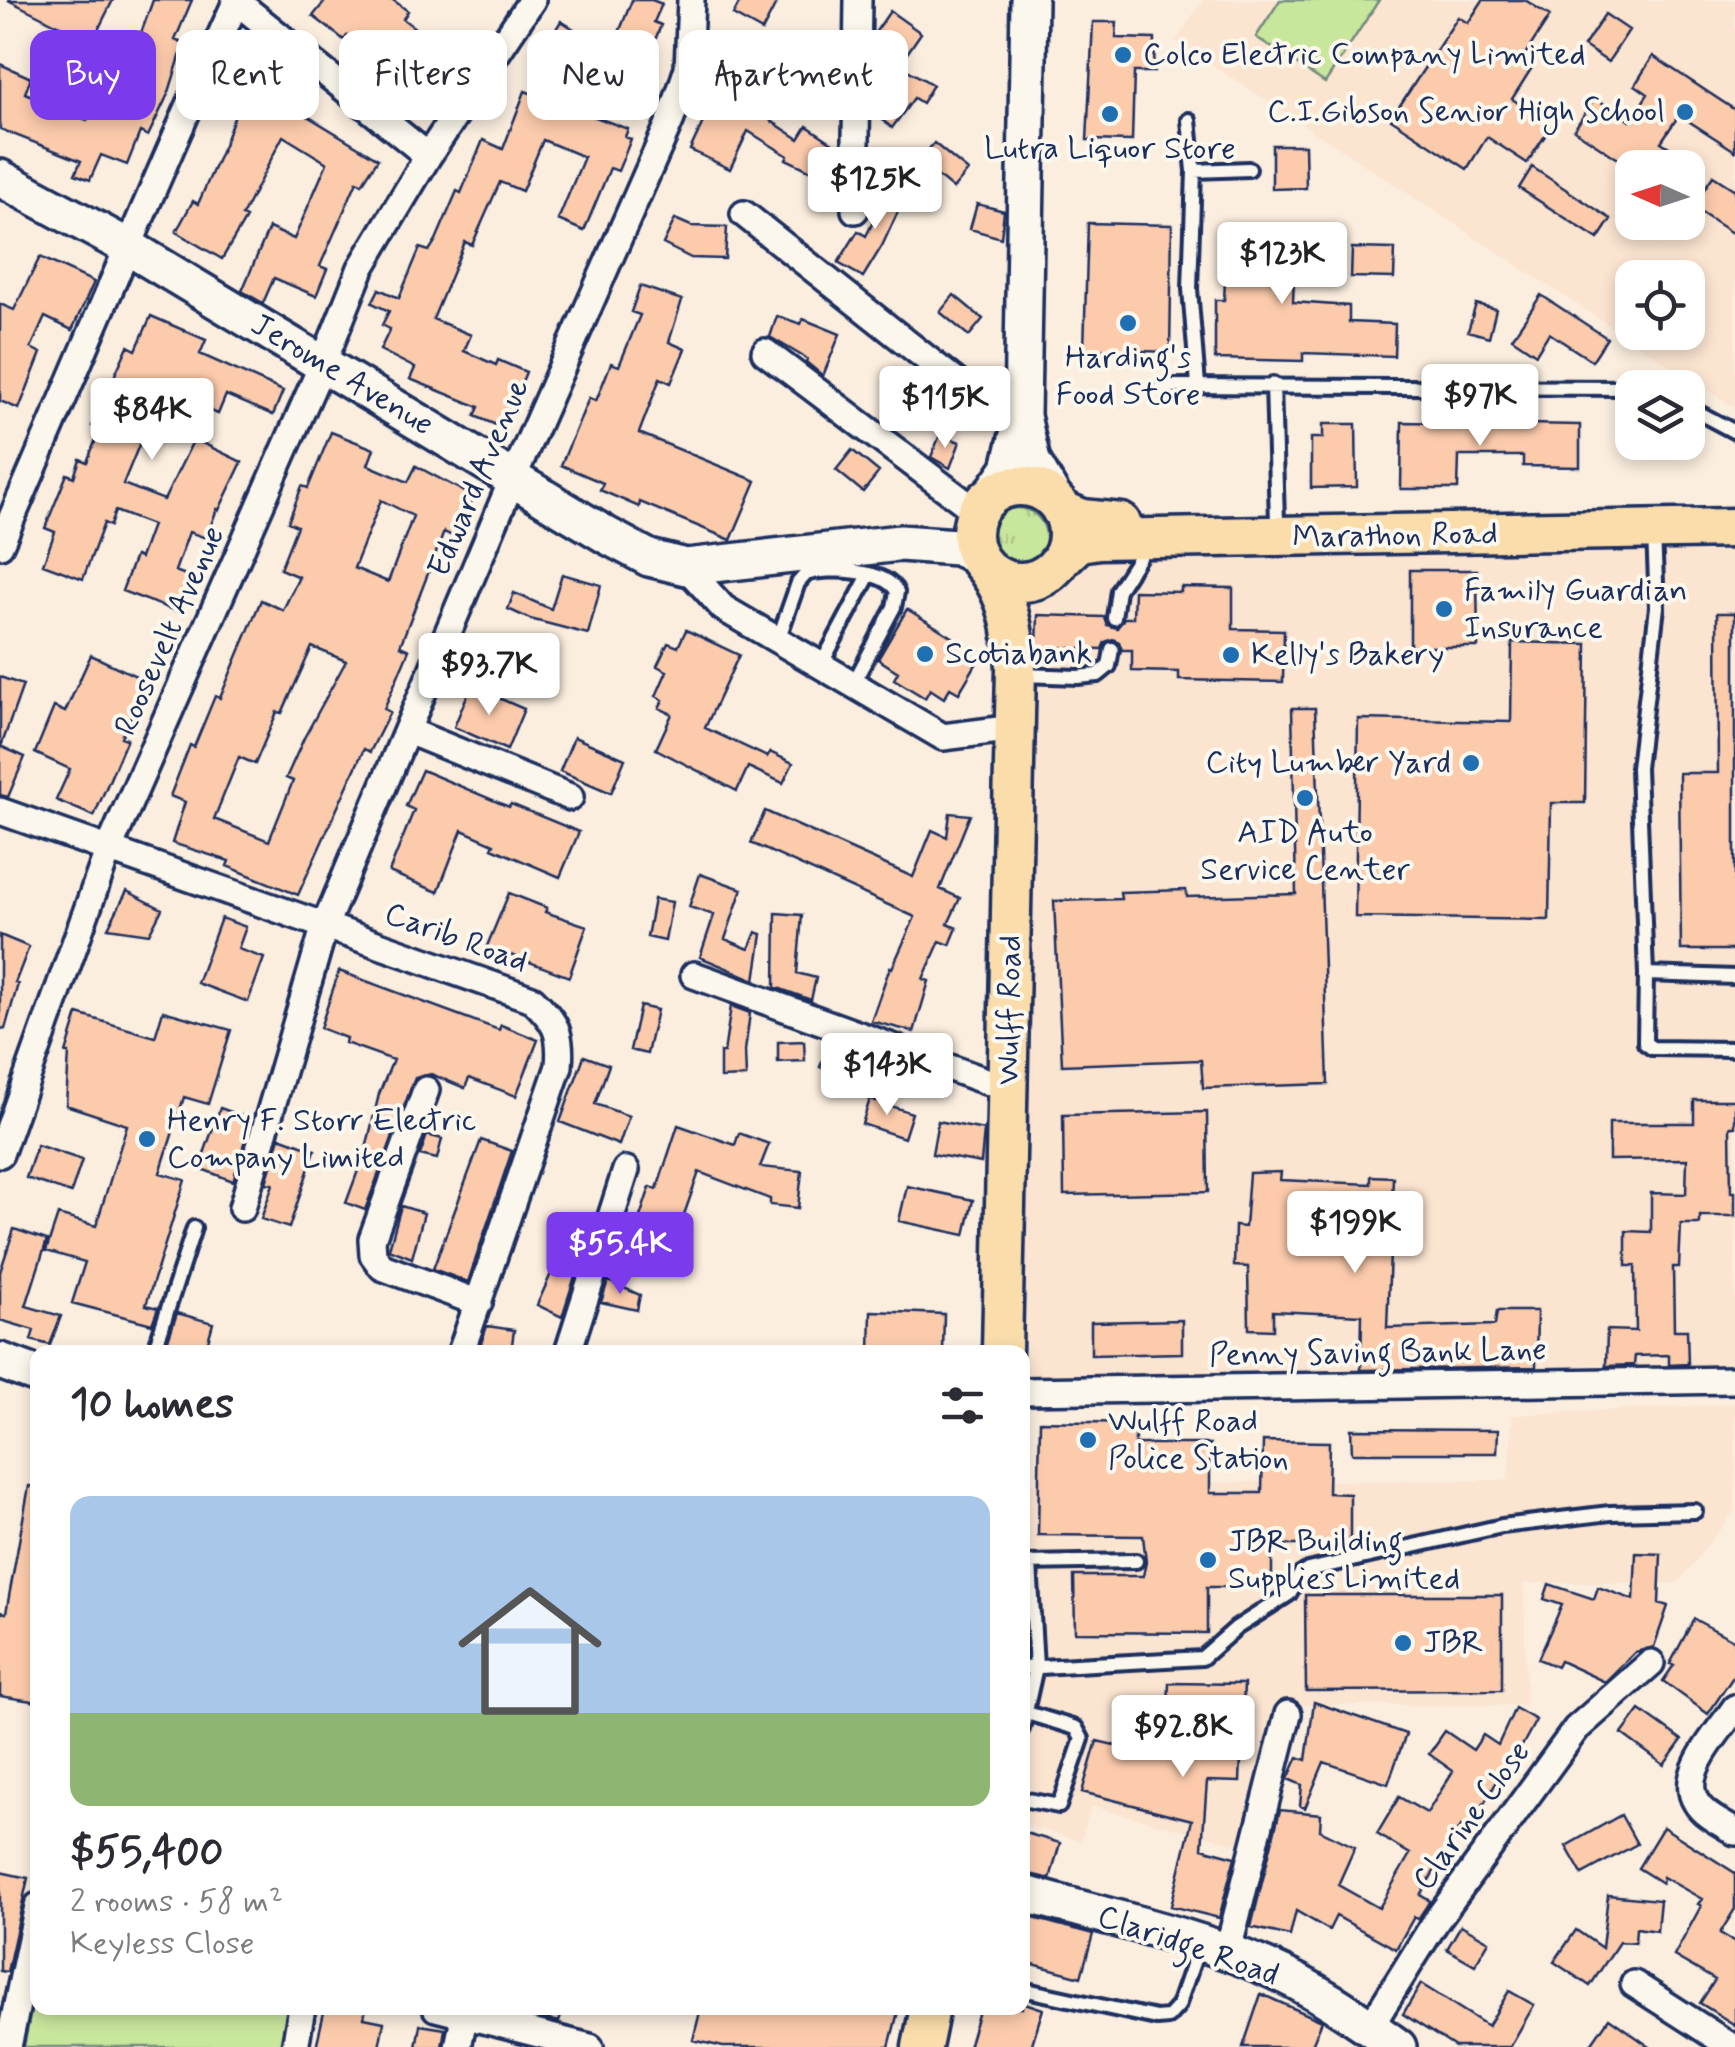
<!DOCTYPE html>
<html lang="en">
<head>
<meta charset="utf-8">
<style>
	:root { --surface:#fff; --page:#f7f7f7; --text:#2b2b33; --muted:#7c7c81; --accent:#7c3aed }
	body { margin:0; font-family:Mynerve,sans-serif; background:var(--page); color:var(--text); height:100vh; display:flex; flex-direction:column; font-size:38px; white-space:nowrap }
	* { box-sizing:border-box; margin:0 }
	p { font-size:32px; color:var(--muted) }
	.icon { flex:none; width:55px; height:55px; fill:none; stroke:currentColor; stroke-width:2; stroke-linecap:round; stroke-linejoin:round }
	.map { position:relative; flex:1; overflow:hidden }
	.details { position:absolute; left:30px; top:1345px; width:1000px; height:670px; display:flex; flex-direction:column; background:var(--surface); border-radius:20px; box-shadow:0 5px 15px #0003 }
	.details>* { flex:none }
	.top-card { position:absolute; left:30px; top:30px; width:1000px; height:90px; display:flex; gap:20px }
	.needle { width:65px; rotate:273deg }
	.controls { position:absolute; left:1615px; top:150px; display:grid; gap:20px }
	.controls a { display:grid; place-items:center; width:90px; height:90px; border-radius:20px; background:var(--surface); box-shadow:0 5px 15px #0003; font-size:50px }
	.price { position:absolute; translate:-50% -85px; padding:0 22px; border-radius:10px; background:#fff; color:#222; font-size:32px; line-height:65px; filter:drop-shadow(0 2px 5px #0008) }
	.price::after { content:''; position:absolute; left:50%; top:60px; width:30px; height:22px; margin-left:-15px; background:inherit; clip-path:polygon(0 0,100% 0,50% 100%) }
	.price.on { background:var(--accent); color:#fff }
	ul { padding:0; list-style:none }
	li { display:grid; align-content:center; gap:20px; height:530px; padding:0 40px }
	li span { display:grid; place-items:center; height:310px; border-radius:20px; color:#555 }
	li>.icon { margin-inline-start:auto }
	span .icon { width:180px; height:180px; fill:#fffc; stroke-width:1 }
	li b { font-size:42px }
	h2 { display:flex; justify-content:space-between; align-items:center; height:120px; padding:0 40px; font-size:42px }
	.pill { padding:0 35px; border-radius:20px; background:var(--surface); box-shadow:0 5px 15px #0003; font-size:35px; line-height:90px }
	.pill.on { background:var(--accent); color:#fff }
	.map>svg:first-child { display:block }
</style>
</head>
<body>
<div class="map">
<svg width="1735" height="2047" viewBox="0 0 1735 2047">
	<defs>
		<pattern id="grass-tufts" width="24" height="20" patternUnits="userSpaceOnUse" patternTransform="scale(2.5)"><rect width="24" height="20" fill="#c9e69d"/><path d="M3 7l-1-3M5 7V3M7 7l1-3M15 17l-1-3M17 17v-4M19 17l1-3" fill="none" stroke="#acc68a"/></pattern>
	</defs>
	<rect width="100%" height="100%" fill="#fbeedf"/>
	<filter id="ink" filterUnits="userSpaceOnUse"><feTurbulence type="fractalNoise" baseFrequency=".01" numOctaves="2"/><feDisplacementMap in="SourceGraphic" scale="20" xChannelSelector="R" yChannelSelector="G"/><feConvolveMatrix kernelMatrix="1 2 1 2 8 2 1 2 1" color-interpolation-filters="sRGB"/></filter>
	<g filter="url(#ink)">
		<path fill="#fbe4d0" fill-rule="evenodd" d="M1203,0H1735V408L1176,41ZM1632,168H1688V222H1632ZM1632,278H1688V332H1632Z
			M1735,538V1372L1023,1382L1022,1352H1016L1019,1100L1030,906L1033,541Z
			M1735,1404V1510L1678,1583H1524L1526,1705H1299L1260,1850L1091,1806L1081,1841L1023,1824L1022,1484L1508,1480L1513,1415Z"/>
		<path fill="url(#grass-tufts)" stroke="#728a7e" stroke-width="2.5" d="M988 537a29 29 0 1 1 58 0a29 29 0 1 1-58 0Z"/>
		<path fill="#c9e69d" stroke="#728a7e" stroke-width="2.5" d="M1280,0H1379L1325,83L1256,37Z
			M37,1980L38,2008H293L286,2047H24Z"/>
		<path fill="#fccbac" stroke="#1b2f5e" stroke-width="2.5" fill-rule="evenodd" d="M8,0H113L92,42Z
			M153,0H192L175,40L184,44L169,92L148,136L140,132L127,165L101,155L90,180L75,174L81,161L0,129V64L31,78L25,93L87,120L113,65L127,72Z
			M326,0H393L408,11L403,19L432,41L439,33L464,55L417,110L392,88L400,78L347,36L344,40L313,16Z
			M632,0H652L662,4L654,22L661,25L652,48L658,51L635,114L596,90Z
			M741,0H778L762,31L733,15Z
			M1483,0H1525L1550,16L1522,59L1533,66L1512,99L1552,125L1527,163L1487,137L1467,169L1391,119L1458,17L1468,23Z
			M890,11L921,33L906,55L875,33Z
			M1605,14L1629,30L1608,62L1584,46Z
			M561,21L590,39L569,73L540,55Z
			M1093,22H1117L1116,38L1155,39L1154,72H1134L1132,141L1087,140Z
			M726,41L757,42V64H725Z
			M815,51L841,66V79L835,89L803,71Z
			M1653,56L1735,110V151L1679,115L1661,142L1672,149L1660,168H1632L1574,130L1595,98L1630,121L1648,94L1635,85Z
			M256,66L305,93L296,109L378,159L362,184L357,181L320,266L327,269L316,296L274,278L263,303L242,291L269,228L294,239L327,163L283,136L242,216L246,218L222,259L176,232L193,201L198,204L224,145L244,89Z
			M906,69L933,85L922,103L914,98L892,128L873,112L883,99L887,101Z
			M730,77L769,104L762,115L799,139L807,126L840,148L839,164L833,175L816,164L811,171L786,159L788,156L748,131L730,169L690,150L710,107Z
			M525,91L628,129L625,137L631,139L618,171L610,168L584,231L558,220L584,157L543,140L522,191L500,182L472,245L465,242L433,319L471,335L464,351L496,365L498,360L526,372L503,428L475,416L479,407L410,379L415,368L380,350L390,329L382,325L389,311L372,303L379,289L399,298L420,248L429,251L436,240L457,191L461,193L483,140L503,149Z
			M934,143L968,171L953,189L919,161Z
			M1272,145H1305L1306,188L1272,189Z
			M1532,167L1611,219L1598,239L1519,188Z
			M910,172L915,175L882,246L863,277L838,263L858,231L866,236L881,206Z
			M1713,176L1735,190V235L1692,207Z
			M977,204L1004,211L1001,238L970,229Z
			M675,219L691,226L727,227L725,259L691,258L663,244Z
			M1088,223L1172,225L1170,352L1084,349Z
			M1228,225L1296,229L1293,302L1349,306V322L1395,324L1394,356L1303,353V361L1215,359V300H1224Z
			M1352,248L1395,249L1394,278L1351,277Z
			M40,257L94,282L72,330L45,317L31,348L41,353L19,409L0,401V304L14,310Z
			M640,286L682,300L669,342L685,349L671,383L660,378L639,433L756,481L731,540L640,502L639,507L600,490L603,483L561,465L589,398L596,401L611,363L619,366L640,315L631,312Z
			M954,295L983,319L969,336L940,312Z
			M1541,295L1607,338L1592,361L1549,333L1536,354L1512,338Z
			M1476,304L1496,309L1489,337L1468,331Z
			M151,316L206,340L200,354L283,391L273,415L226,395L218,414L180,398L168,424L151,416L123,484L164,500L194,439L242,462L219,510L217,509L206,538L189,532L175,571L194,578L181,613L122,591L135,556L140,558L152,525L115,511L110,526L104,523L83,579L43,564L55,532L45,528L67,474L74,477L80,459L87,462L100,429L92,426L104,399L128,346L136,350Z
			M777,316L801,324L803,319L840,334L823,376L806,362L807,359L770,337Z
			M1402,422L1580,425V467L1523,466V456H1459L1458,489H1401Z
			M1323,424H1356L1357,487L1311,488V438H1323Z
			M331,432L374,449L368,465L408,482L416,466L474,497L454,537L444,532L400,646L409,650L384,709L390,712L370,752L364,749L298,895L227,866L229,861L172,843L185,802L170,796L190,745L194,747L215,696L220,698L261,600L283,610L299,577L280,569L297,526L288,522L302,486L308,488ZM381,500L413,516L388,582L354,568ZM312,647L346,661L304,738L286,778L293,781L269,841L214,819L239,757L255,764L277,712L282,713Z
			M940,435L960,442L950,468L931,457Z
			M852,450L879,472L863,492L836,470Z
			M1410,570H1477L1478,647H1410Z
			M562,574L601,585L588,634L530,619L508,609L514,593L551,609Z
			M1181,587L1233,588V629L1284,630L1283,682L1179,680V672L1132,671V650H1122L1119,642L1113,639L1105,642L1102,649L1037,647L1038,615L1104,617L1107,625L1117,628L1124,618H1133L1134,591L1181,592Z
			M907,609L975,651L971,657L978,661L959,693L950,688L944,698L930,689L925,698L894,679L898,672L878,659Z
			M1717,613H1735V950H1681L1679,773H1718Z
			M686,630L739,655L705,728L767,757L770,752L793,763L783,783L748,767L737,791L656,749L672,714L659,708L663,700L656,696L667,671L657,666L668,643L678,647Z
			M1512,642L1587,644L1585,803H1551L1549,920L1355,917L1358,719L1511,722Z
			M91,655L147,681L121,737L127,739L94,816L56,800L70,769L35,753L54,707L65,712Z
			M0,677L23,685L2,744H0Z
			M471,686L524,709L507,750L454,727Z
			M1292,708H1315L1328,1084L1203,1088L1201,1060L1062,1065L1054,901L1121,899L1120,892L1186,890L1187,897L1296,894Z
			M574,737L625,759L611,793L560,771Z
			M0,746L25,757L8,797L0,795Z
			M422,770L509,807L511,804L579,832L560,877L492,848L494,844L462,830L438,892L389,872L414,810L406,806Z
			M765,811L913,877L932,830L947,837L950,813L970,815L940,889L960,898L948,924L957,928L950,945L940,941L923,979L929,981L914,1032L871,1021L890,967L892,968L915,917L751,843Z
			M700,874L742,889L725,939L749,949L756,932L762,934L755,980L700,957L714,915L689,907Z
			M127,891L162,909L149,934L108,928Z
			M509,893L547,908L545,912L587,926L569,977L487,946Z
			M654,899L672,902L665,941L647,937Z
			M776,913L802,915L797,973L816,978L811,1000L775,987Z
			M221,918L246,927L238,949L264,958L248,1002L197,983Z
			M0,935L29,947L15,983L18,984L5,1029L0,1028Z
			M339,971L499,1030L501,1025L538,1040L516,1096L469,1078L465,1088L431,1074L415,1078L365,1210L346,1203L366,1149L379,1094L393,1060L345,1043L346,1038L320,1028Z
			M640,1006L657,1010L647,1054L630,1050Z
			M731,1006L750,1013L745,1051L746,1077L720,1078V1053H724Z
			M163,1011L231,1030L208,1104L184,1097L160,1173L185,1180L146,1305L158,1308L152,1324L72,1303L85,1262L46,1251L58,1215L96,1226L127,1125L66,1105L69,1053H66L78,1014L155,1037Z
			M804,1041L805,1061L778,1062V1042Z
			M831,1042L861,1053L848,1080L820,1067Z
			M584,1056L609,1065L595,1104L629,1116L619,1145L560,1122Z
			M870,1099L912,1113L904,1138L862,1124Z
			M1694,1100H1735V1127H1730L1731,1192H1735V1216H1700V1224H1681L1679,1267H1673L1674,1330H1687L1688,1364L1669,1365V1355L1635,1356L1634,1365L1606,1366L1607,1330L1636,1331L1635,1266H1626V1231L1651,1232V1193L1686,1194L1687,1159L1609,1160V1123H1694Z
			M220,1108L251,1119L233,1181L199,1168Z
			M1207,1112L1208,1192L1064,1195L1063,1115Z
			M938,1121L984,1130L981,1163L932,1154Z
			M678,1125L735,1145L739,1133L769,1144L760,1167L802,1171L798,1208L770,1205V1199L699,1172L680,1226L678,1225L669,1266L620,1256L628,1221L638,1223L650,1187L657,1189Z
			M427,1135L442,1139L437,1159L420,1155Z
			M280,1137L315,1150L289,1228L261,1219L273,1184L266,1183Z
			M481,1140L512,1151L468,1282L433,1269Z
			M37,1145L82,1160L71,1193L26,1178Z
			M1281,1172L1280,1180L1371,1184V1176L1393,1177L1387,1328L1495,1325L1497,1311H1537L1536,1367L1361,1370L1362,1315L1273,1311V1330L1249,1329L1248,1267L1234,1266L1235,1226L1245,1227L1249,1173Z
			M907,1186L973,1200L965,1235L899,1221Z
			M401,1206L424,1213L412,1258L389,1249Z
			M14,1229L47,1240L26,1306L61,1316L50,1345L31,1340L34,1330L0,1320V1272Z
			M558,1258L578,1267L562,1317L537,1305Z
			M608,1281L640,1295L637,1310L601,1302Z
			M871,1311L944,1314L943,1352H870Z
			M177,1313L213,1323L205,1352H164Z
			M1182,1320V1353L1091,1355V1322Z
			M487,1326L514,1330L511,1352H478Z
			M1040,1421L1135,1423V1444H1210V1493H1262L1263,1441L1329,1442L1328,1493L1350,1494V1545H1272V1587H1207V1633L1075,1632L1074,1576H1143L1146,1562L1143,1536L1038,1535Z
			M1351,1429L1498,1430L1497,1453H1352Z
			M29,1486L38,1487V1702L0,1696V1612L6,1613Z
			M1636,1553L1661,1554L1659,1603L1668,1606L1654,1647L1635,1652L1605,1682L1560,1661L1557,1667L1538,1659L1562,1605L1544,1599L1549,1584L1594,1599L1598,1587L1634,1600Z
			M1305,1595H1502V1690L1306,1691Z
			M1694,1619L1735,1641V1674L1708,1714L1663,1681L1674,1665L1670,1664Z
			M1169,1683L1244,1684L1240,1782L1207,1781L1202,1848L1235,1857L1219,1918L1171,1906L1192,1820L1082,1792L1097,1741L1166,1757Z
			M1314,1702L1406,1734L1388,1784L1324,1762L1305,1808L1300,1806L1302,1785L1288,1779L1298,1757L1306,1760Z
			M1515,1708L1536,1720L1516,1757L1519,1759L1501,1786L1496,1783L1468,1831L1461,1826L1420,1895L1430,1901L1418,1919L1414,1917L1396,1949L1336,1916L1329,1930L1296,1911L1290,1936L1251,1927L1280,1810L1321,1814L1320,1830L1355,1847L1338,1885L1379,1908L1410,1854L1377,1834L1399,1797L1427,1813L1453,1771L1429,1754L1445,1731L1473,1750L1483,1735L1498,1745Z
			M1640,1710L1682,1740L1664,1765L1622,1734Z
			M1621,1815L1637,1844L1582,1874L1566,1846Z
			M1663,1827L1735,1873V1909L1720,1933L1735,1942V2025L1700,2003L1715,1980L1674,1956L1701,1906L1698,1904L1702,1899L1663,1877L1662,1883L1638,1868Z
			M1022,1832L1060,1843L1050,1879L1022,1872Z
			M0,1872L28,1878L7,1972L0,1971Z
			M1608,1895L1660,1900L1657,1931L1636,1928L1635,1943L1619,1942L1590,1986L1554,1962L1576,1930L1602,1948Z
			M1022,1915L1093,1934L1081,1977L1022,1961Z
			M1461,1925L1489,1941L1475,1965L1447,1949Z
			M1421,1984L1488,2026L1509,1991L1534,2005L1510,2047H1455L1403,2014Z
			M1261,1994L1322,2021L1311,2047H1243Z
			M1022,2002L1043,2009L1031,2047H968L980,2008H1022Z
			M325,2008H366L364,2018L384,2022L379,2047H316Z
			M506,2008H564L559,2022Z
			M701,2008H899L889,2047H723L693,2040Z
			M1609,2018L1650,2047H1589Z
			M420,2025L445,2029L442,2047H416Z"/>
		<g fill="none" stroke-linecap="round" stroke-linejoin="round">
			<defs>
				<path id="lane" d="M1189,120L1194,171L1190,289L1198,385
					M1194,171L1249,169
					M1273,384L1277,522
					M1162,386L1635,388
					M1688,407L1735,432
					M1654,533L1657,607L1638,768L1646,974L1645,1043L1652,1048L1735,1049
					M1114,618L1118,590L1147,545
					M778,640L798,583L806,574C828,567 887,569 897,592L894,607L853,684
					M821,665L869,575
					M1022,675L1078,677L1098,675L1109,666L1112,649
					M1646,974L1735,977
					M154,1352L194,1228
					M1025,1563L1136,1561
					M1022,1668L1202,1658L1236,1628L1289,1594L1300,1575L1308,1570L1502,1526L1610,1513L1695,1511
					M1022,1729L1036,1667L1030,1564
					M1022,1799L1059,1806L1082,1739L1076,1728L1027,1713
					M1022,1989L1156,2018L1168,2017L1178,2006L1199,1945"/>
				<path id="street" d="M235,0L428,156
					M855,210L858,0
					M744,214L979,400L1022,416
					M765,352L977,512
					M0,545C79,364 154,181 236,2
					M686,567L723,608L943,737L1015,728
					M408,731L570,797
					M0,811L532,999C556,1022 562,1033 559,1066L461,1352
					M694,975L1008,1089
					M426,1090L372,1239L373,1255L382,1267L479,1303
					M0,1154L108,851L323,363L361,268L428,156L532,0
					M242,1208L325,925L513,478L671,119L688,68L691,0
					M568,1352L626,1170
					M1022,1391L1735,1380
					M1735,1708C1720,1731 1678,1773 1696,1802C1704,1816 1722,1823 1735,1832
					M1227,1954L1288,1714
					M1634,1984L1732,2047
					M436,2008L590,2047
					M1370,2027L1436,1921L1576,1729L1651,1663
					M8,2047L38,1906
					M295,2047L302,2008
					M458,2047L466,2008"/>
				<path id="secondary" d="M1029,0L1022,416L1032,461L1057,504
					M0,178L130,248L606,535L649,558L686,567L900,543L957,547L977,556
					M989,498L1010,468L1021,422
					M0,1361L38,1375
					M1022,1893C1103,1916 1189,1934 1266,1967C1313,1987 1357,2018 1398,2047"/>
				<path id="primary" d="M972 534a48 48 0 1 1 96 0a48 48 0 1 1-96 0Z
					M1061,510L1082,519L1121,523
					M1061,559L1079,542L1099,539L1735,528
					M986,568C1009,598 1014,630 1016,667L1002,1352
					M922,2047L930,2008"/>
			</defs>
			<use href="#lane" stroke="#1b2f5e" stroke-width="20"/>
			<use href="#street" stroke="#1b2f5e" stroke-width="32"/>
			<use href="#secondary" stroke="#1b2f5e" stroke-width="42"/>
			<use href="#primary" stroke="#1b2f5e" stroke-width="45"/>
			<use href="#lane" stroke="#fbf7ec" stroke-width="12"/>
			<use href="#street" stroke="#fbf7ec" stroke-width="25"/>
			<use href="#secondary" stroke="#fbf7ec" stroke-width="35"/>
			<use href="#primary" stroke="#faddab" stroke-width="38"/>
		</g>
	</g>
	<g fill="#1f6fb2" stroke="#fbf7ec" stroke-width="4">
		<circle cx="1123" cy="55" r="10"/>
		<circle cx="1685" cy="112" r="10"/>
		<circle cx="1110" cy="114" r="10"/>
		<circle cx="1128" cy="323" r="10"/>
		<circle cx="1444" cy="609" r="10"/>
		<circle cx="925" cy="654" r="10"/>
		<circle cx="1231" cy="655" r="10"/>
		<circle cx="1471" cy="763" r="10"/>
		<circle cx="1305" cy="798" r="10"/>
		<circle cx="147" cy="1139" r="10"/>
		<circle cx="1088" cy="1440" r="10"/>
		<circle cx="1208" cy="1560" r="10"/>
		<circle cx="1403" cy="1643" r="10"/>
	</g>
	<g text-anchor="middle" dominant-baseline="central" stroke-width="8" stroke-linejoin="round" paint-order="stroke">
		<g font-size="32" fill="#1b2f5e" stroke="#fbf7ec" text-anchor="start">
			<text x="1143" y="55">Colco Electric Company Limited</text>
			<text x="1665" y="112" text-anchor="end">C.I.Gibson Senior High School</text>
			<text x="1110" y="149" text-anchor="middle">Lutra Liquor Store</text>
			<text x="1128" y="358" text-anchor="middle">Harding's<tspan x="1128" dy="37">Food Store</tspan></text>
			<text x="1464" y="591">Family Guardian<tspan x="1464" dy="37">Insurance</tspan></text>
			<text x="945" y="654">Scotiabank</text>
			<text x="1251" y="655">Kelly's Bakery</text>
			<text x="1451" y="763" text-anchor="end">City Lumber Yard</text>
			<text x="1305" y="833" text-anchor="middle">AID Auto<tspan x="1305" dy="37">Service Center</tspan></text>
			<text x="167" y="1121">Henry F. Storr Electric<tspan x="167" dy="37">Company Limited</tspan></text>
			<text x="1108" y="1422">Wulff Road<tspan x="1108" dy="37">Police Station</tspan></text>
			<text x="1228" y="1542">JBR Building<tspan x="1228" dy="37">Supplies Limited</tspan></text>
			<text x="1423" y="1643">JBR</text>
		</g>
		<g font-size="32" fill="#1b2f5e" stroke="#fbf7ec">
			<text transform="translate(342 375) rotate(31)">Jerome Avenue</text>
			<text transform="translate(479 478) rotate(-67)">Edward Avenue</text>
			<text transform="translate(1395 536) rotate(-1)">Marathon Road</text>
			<text transform="translate(170 631) rotate(-66)">Roosevelt Avenue</text>
			<text transform="translate(456 938) rotate(20)">Carib Road</text>
			<text transform="translate(1010 1010) rotate(-89)">Wulff Road</text>
			<text transform="translate(1378 1353) rotate(-1)">Penny Saving Bank Lane</text>
			<text transform="translate(1472 1816) rotate(-54)">Clarine Close</text>
			<text transform="translate(1188 1946) rotate(19)">Claridge Road</text>
		</g>
	</g>
</svg>
<div class="controls">
<a><svg class="needle" viewBox="-14 -14 28 28"><path d="M0-13l5 13h-10z" fill="#e53935"/><path d="M0 13l5-13h-10z" fill="#7c7c81"/></svg></a>
<a><svg class="icon" aria-label="locate" viewBox="0 0 24 24"><circle cx="12" cy="12" r="6"/><path d="M12 2v4M12 18v4M2 12h4M18 12h4"/></svg></a>
<a><svg class="icon" aria-label="layers" viewBox="0 0 24 24"><path d="M12 4l9 5-9 5-9-5zM3 14l9 5 9-5"/></svg></a>
</div>
<b class="price" style="left:875px;top:232px">$125K</b>
<b class="price" style="left:1282px;top:307px">$123K</b>
<b class="price" style="left:1480px;top:449px">$97K</b>
<b class="price" style="left:945px;top:451px">$115K</b>
<b class="price" style="left:152px;top:463px">$84K</b>
<b class="price" style="left:489px;top:718px">$93.7K</b>
<b class="price" style="left:887px;top:1118px">$143K</b>
<b class="price" style="left:1355px;top:1276px">$199K</b>
<b class="price on" style="left:620px;top:1297px">$55.4K</b>
<b class="price" style="left:1183px;top:1780px">$92.8K</b>
<div class="top-card">
<a class="pill on">Buy</a>
<a class="pill">Rent</a>
<a class="pill">Filters</a>
<a class="pill">New</a>
<a class="pill">Apartment</a>
</div>
<section class="details">
<h2>10 homes<svg class="icon" aria-label="filters" viewBox="0 0 24 24"><path d="M4 7h16M4 17h16"/><circle cx="9" cy="7" r="2"/><circle cx="15" cy="17" r="2"/></svg></h2>
<ul>
<li><span style="background:linear-gradient(#a9c7e8 70%,#8fb573 0)"><svg class="icon" aria-label="home" viewBox="0 0 24 24"><path d="M3 11l9-7 9 7M6 9v11h12V9"/></svg></span><div><b>$55,400</b><p>2 rooms · 58 m²</p><p>Keyless Close</p></div></li>
</ul>
</section>
</div>
</body>
</html>
